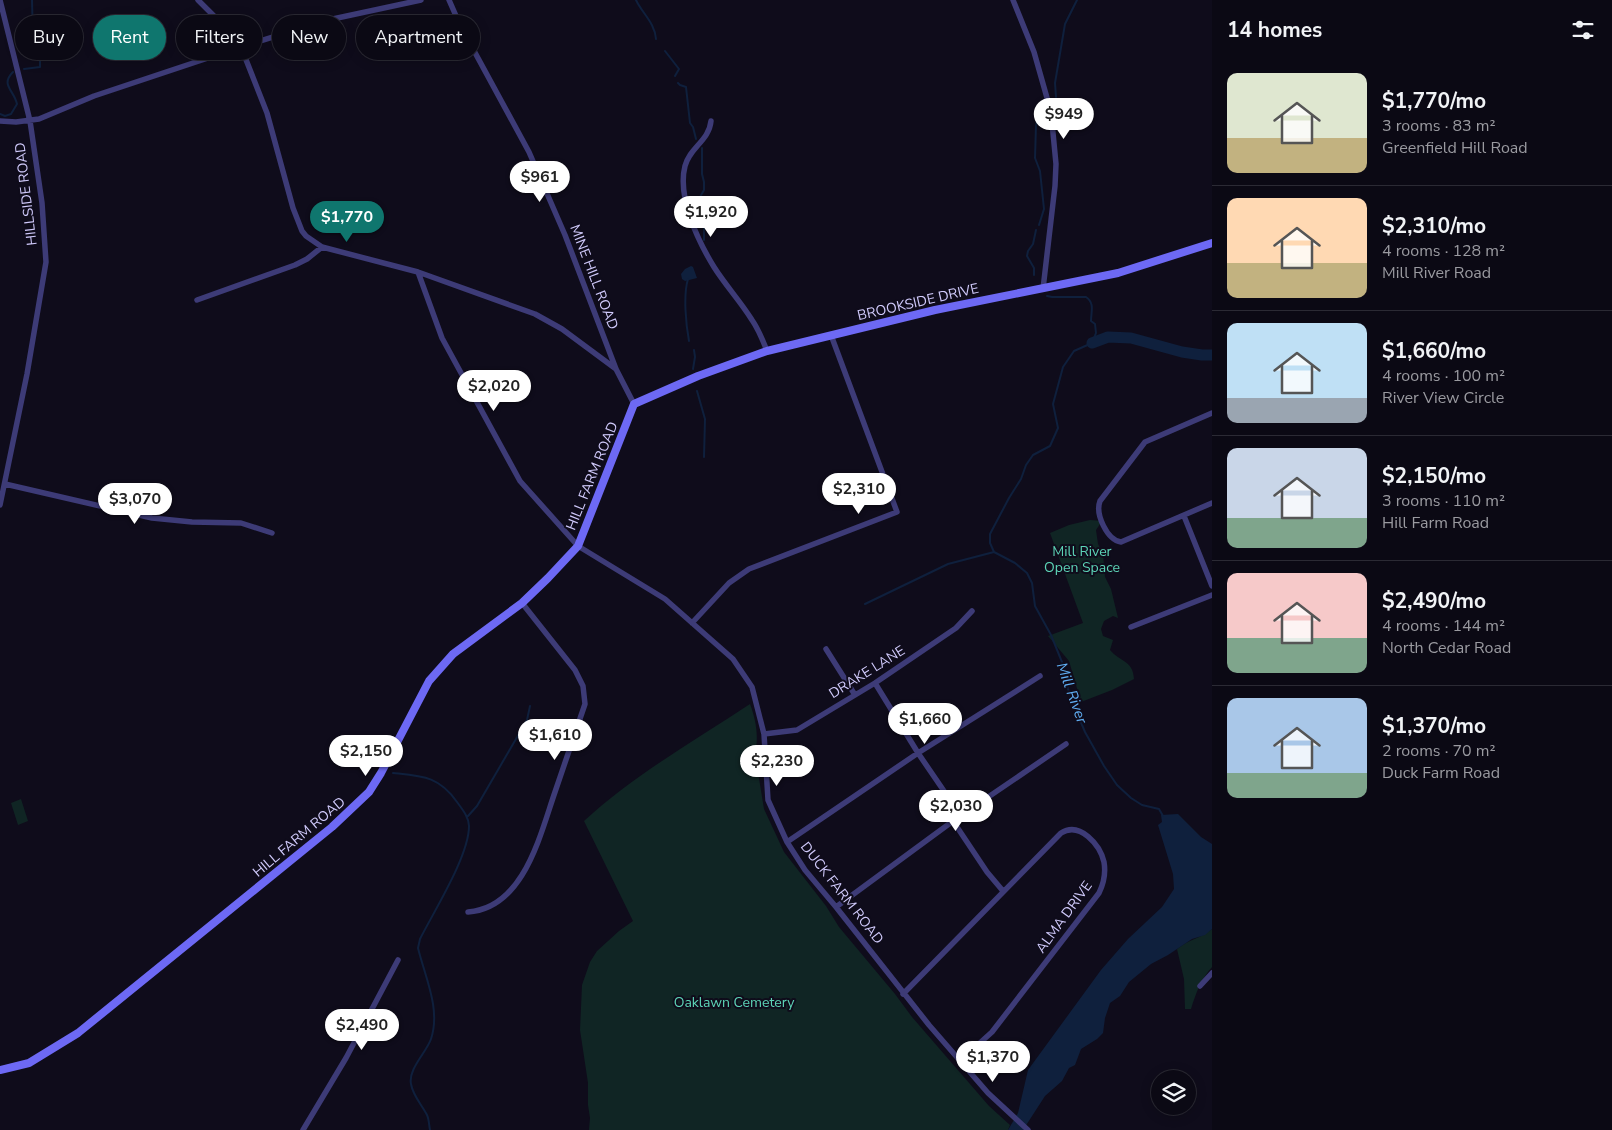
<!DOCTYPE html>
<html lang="en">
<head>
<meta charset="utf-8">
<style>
	:root { --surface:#0b0914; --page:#14121d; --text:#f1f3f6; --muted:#9a9aa0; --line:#2b2a34; --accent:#0f766e }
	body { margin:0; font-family:"Nunito Sans",sans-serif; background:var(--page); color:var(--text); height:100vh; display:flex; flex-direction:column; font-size:19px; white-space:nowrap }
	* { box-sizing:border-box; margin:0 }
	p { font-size:16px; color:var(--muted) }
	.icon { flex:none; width:28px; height:28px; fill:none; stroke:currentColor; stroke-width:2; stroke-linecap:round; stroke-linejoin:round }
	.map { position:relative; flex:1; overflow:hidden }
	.drawer { display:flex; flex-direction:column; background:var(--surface); width:400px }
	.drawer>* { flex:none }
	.banner { position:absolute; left:15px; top:15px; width:475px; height:45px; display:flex; gap:10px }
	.buttons { position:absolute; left:1151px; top:1070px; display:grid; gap:10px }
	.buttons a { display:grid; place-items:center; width:45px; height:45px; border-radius:50%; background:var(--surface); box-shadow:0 2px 12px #0003,0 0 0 1px var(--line); font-size:25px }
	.price { position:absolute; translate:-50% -42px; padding:0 11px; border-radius:18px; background:#fff; color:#222; font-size:16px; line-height:32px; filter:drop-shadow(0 1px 2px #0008) }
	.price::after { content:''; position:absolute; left:50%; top:30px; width:15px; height:11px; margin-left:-8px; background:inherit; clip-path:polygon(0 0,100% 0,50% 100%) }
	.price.on { background:var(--accent); color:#fff }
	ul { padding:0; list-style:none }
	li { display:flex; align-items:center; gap:15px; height:125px; padding:0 15px }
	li+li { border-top:1px solid var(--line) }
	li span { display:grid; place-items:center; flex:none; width:140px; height:100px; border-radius:10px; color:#555 }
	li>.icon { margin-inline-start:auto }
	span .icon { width:60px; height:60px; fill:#fffc; stroke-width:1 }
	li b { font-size:21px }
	h2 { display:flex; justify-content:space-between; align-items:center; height:60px; padding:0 15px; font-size:21px }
	.pill { padding:0 18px; border-radius:22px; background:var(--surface); box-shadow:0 2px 12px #0003,0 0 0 1px var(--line); font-size:18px; line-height:45px }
	.pill.on { background:var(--accent); color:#fff }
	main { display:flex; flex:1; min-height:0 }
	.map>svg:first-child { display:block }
</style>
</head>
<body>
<main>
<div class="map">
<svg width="1212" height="1130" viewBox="0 0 1212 1130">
	<rect width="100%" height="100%" fill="#0f0c1b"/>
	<path fill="#102524" d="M1090,520L1102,521L1096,530L1098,544L1103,554L1105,577L1111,589L1118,618L1113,616L1104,621L1101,629L1103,636L1113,640L1110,650C1120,662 1133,660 1134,679L1112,690L1081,702L1069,661L1048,636L1083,623L1050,533L1069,525Z
		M750,704C756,720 759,736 755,754L764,809L784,852L826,906L839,927L895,994L912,1017L989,1106L1010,1125L1008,1130H589L590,1118L588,1105V1083L580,1030L582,985L590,962L597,951L619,931L633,921L584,821C634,775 694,741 750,704Z
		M21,799L28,821L18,825L11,803Z
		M1212,929V967C1201,979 1196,993 1191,1009H1185L1184,979L1177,949C1188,940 1201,938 1212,929Z"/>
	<path fill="#0f203d" d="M691,266L693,267L697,278L685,281L682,279L681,274L685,269Z
		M1178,814L1201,837L1212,844V929L1205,935L1192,939L1168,955L1151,964L1129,982L1120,996L1110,1003L1105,1018L1103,1033L1097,1039L1081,1049L1075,1065L1069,1068L1062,1081L1045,1096L1023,1130H1008L1018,1113L1028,1070L1101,970L1128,939L1162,907L1174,889L1173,874L1158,825L1162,822L1161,815Z"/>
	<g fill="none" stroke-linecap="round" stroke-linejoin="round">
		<path stroke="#0f203d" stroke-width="2" d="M636,0C642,13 655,23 656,39
			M665,51L679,69L675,76
			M24,69L40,67V58L33,41L32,0
			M678,83L680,85L686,87L690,123L693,127L696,139
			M1056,97L1055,83L1065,24L1077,0
			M0,114L5,116L11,114L17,104C14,90 0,85 13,72
			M702,148V174L704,182V190L700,197L704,203
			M704,215V240
			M1039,225L1044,209L1040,171L1035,158L1036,125L1039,114L1047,108
			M1034,275V268L1027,256L1028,251L1033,244L1036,230
			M688,279C683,295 686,325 689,341
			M1047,296L1052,297H1086C1095,303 1091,312 1091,321L1095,324L1096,333L1092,343L1074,351L1063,367L1053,404L1058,428L1050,446L1033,455L1026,465L1021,479L1009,498L990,534V543L994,552L1015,563L1027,573L1032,583L1035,606L1051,635L1064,667L1068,689L1077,713L1085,732L1104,766L1117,785L1131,798L1142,805L1159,809L1163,816
			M693,369L695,357L694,350
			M697,391L705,419L704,457
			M865,604L948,564L994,552
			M393,773C422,776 439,776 457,802C462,809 469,817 469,826C469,856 434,911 420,939L418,948C425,977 441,1009 431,1039C426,1053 408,1069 411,1084C413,1096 422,1105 427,1115C429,1119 429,1125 430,1130
			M468,816L477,806L527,720L530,706"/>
		<path stroke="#0f203d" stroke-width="11" d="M1092,343L1108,337L1131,338L1182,352L1202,355H1212"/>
		<path stroke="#3d3b77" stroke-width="5.5" d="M198,0L218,20L241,47L267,113L293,208L302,231L306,236L322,247L418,272L535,314L562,329L616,369
			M449,0L460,25L529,152L565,235L616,369L634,404
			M1013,0L1034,52L1051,112L1056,164L1055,186L1043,289
			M0,121L16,122L39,119L94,96L241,47L328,20L421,0
			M711,121C709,141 690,147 685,166C677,197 698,241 714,267C726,286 741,302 752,320C759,330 763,341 767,351
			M418,272L442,338L520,481L578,546L665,599L733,659L752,687L764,734L768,800L787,842L805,870L836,907L929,1025L988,1093L1028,1130
			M197,300L295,265L307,259L322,247
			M1212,413L1145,442L1100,501C1095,514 1107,540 1121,542L1212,503
			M5,484L152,518L192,522L241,523L272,533
			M0,505L27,374L46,262L42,203L30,121L0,0
			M1184,516L1212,586
			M692,623L729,583L749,569L897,512L831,335
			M1131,627L1212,595
			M826,649L855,695
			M875,683L918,753L961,816
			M764,734L797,730L875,683L956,628L972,611
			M953,821L987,872L1003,891
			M787,842L918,753L1040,676
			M836,907L953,821L1066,744
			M468,912C524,908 540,835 555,792C565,763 575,733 585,704L583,686L575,670L522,603
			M1200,986L1212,973
			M903,994L1061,833C1080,821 1100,845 1104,862C1106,874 1104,883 1099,893L992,1032L960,1061
			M303,1130L346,1058L398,960"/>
		<path stroke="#6d69f4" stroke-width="8" d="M0,1070L29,1063L78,1033L332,827L369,792L381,773L429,681L453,654L522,603L548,578L578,546L634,404L698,376L767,351L935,310L1118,273L1212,243"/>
	</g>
	<g text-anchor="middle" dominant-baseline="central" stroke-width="4" stroke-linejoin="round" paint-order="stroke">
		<g font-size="14" fill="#d0cafb" stroke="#0f0c1b">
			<text transform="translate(26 194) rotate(-97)">HILLSIDE ROAD</text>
			<text transform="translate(594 277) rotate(69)">MINE HILL ROAD</text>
			<text transform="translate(918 302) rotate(-13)">BROOKSIDE DRIVE</text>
			<text transform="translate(592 476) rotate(-68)">HILL FARM ROAD</text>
			<text transform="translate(867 672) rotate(-32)">DRAKE LANE</text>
			<text transform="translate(299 837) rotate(-40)">HILL FARM ROAD</text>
			<text transform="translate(842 893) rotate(52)">DUCK FARM ROAD</text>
			<text transform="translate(1064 917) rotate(-54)">ALMA DRIVE</text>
		</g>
		<g font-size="14" fill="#5dd4b7" stroke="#0f0c1b">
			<text x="1082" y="551">Mill River<tspan x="1082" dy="16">Open Space</tspan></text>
			<text x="734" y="1002">Oaklawn Cemetery</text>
		</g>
		<g font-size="15" font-style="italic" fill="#60aef3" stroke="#0f0c1b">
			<text transform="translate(1072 693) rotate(70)">Mill River</text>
		</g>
	</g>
</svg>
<div class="buttons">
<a><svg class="icon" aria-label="layers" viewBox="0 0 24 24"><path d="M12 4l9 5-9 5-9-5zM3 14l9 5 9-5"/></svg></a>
</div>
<b class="price" style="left:1064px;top:140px">$949</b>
<b class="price" style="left:540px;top:203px">$961</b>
<b class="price" style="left:711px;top:238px">$1,920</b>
<b class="price on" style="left:347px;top:243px">$1,770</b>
<b class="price" style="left:494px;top:412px">$2,020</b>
<b class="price" style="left:859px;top:515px">$2,310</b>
<b class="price" style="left:135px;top:525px">$3,070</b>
<b class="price" style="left:925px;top:745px">$1,660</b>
<b class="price" style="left:555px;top:761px">$1,610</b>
<b class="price" style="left:366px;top:777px">$2,150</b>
<b class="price" style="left:777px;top:787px">$2,230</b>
<b class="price" style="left:956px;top:832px">$2,030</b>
<b class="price" style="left:362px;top:1051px">$2,490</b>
<b class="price" style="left:993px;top:1083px">$1,370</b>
<div class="banner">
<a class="pill">Buy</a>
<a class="pill on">Rent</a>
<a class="pill">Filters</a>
<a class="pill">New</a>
<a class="pill">Apartment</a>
</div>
</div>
<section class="drawer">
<h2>14 homes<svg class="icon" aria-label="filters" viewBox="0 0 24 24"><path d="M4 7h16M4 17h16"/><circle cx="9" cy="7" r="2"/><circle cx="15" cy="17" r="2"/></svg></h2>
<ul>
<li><span style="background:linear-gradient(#dfe7d0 65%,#c2b280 0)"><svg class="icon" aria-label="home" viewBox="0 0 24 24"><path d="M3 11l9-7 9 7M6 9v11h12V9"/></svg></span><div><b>$1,770/mo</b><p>3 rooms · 83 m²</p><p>Greenfield Hill Road</p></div></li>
<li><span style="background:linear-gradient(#ffd9b3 65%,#c2b280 0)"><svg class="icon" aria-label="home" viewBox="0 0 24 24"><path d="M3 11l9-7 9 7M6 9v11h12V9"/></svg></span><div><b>$2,310/mo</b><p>4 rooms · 128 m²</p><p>Mill River Road</p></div></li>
<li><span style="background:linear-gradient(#bfe0f5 75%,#9aa5b1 0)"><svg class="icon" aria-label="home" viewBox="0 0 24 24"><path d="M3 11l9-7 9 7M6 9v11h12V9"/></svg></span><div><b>$1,660/mo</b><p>4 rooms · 100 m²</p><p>River View Circle</p></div></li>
<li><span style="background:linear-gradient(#c9d6e8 70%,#7fa58c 0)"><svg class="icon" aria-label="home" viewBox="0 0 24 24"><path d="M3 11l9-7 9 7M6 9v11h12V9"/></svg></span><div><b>$2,150/mo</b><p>3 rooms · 110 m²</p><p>Hill Farm Road</p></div></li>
<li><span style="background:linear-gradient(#f6c9c9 65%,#7fa58c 0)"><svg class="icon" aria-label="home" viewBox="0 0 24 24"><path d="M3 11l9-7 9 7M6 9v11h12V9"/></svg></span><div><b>$2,490/mo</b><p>4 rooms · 144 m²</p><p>North Cedar Road</p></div></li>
<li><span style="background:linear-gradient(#a9c7e8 75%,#7fa58c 0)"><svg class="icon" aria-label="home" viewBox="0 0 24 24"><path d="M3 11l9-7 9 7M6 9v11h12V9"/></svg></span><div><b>$1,370/mo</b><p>2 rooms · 70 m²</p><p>Duck Farm Road</p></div></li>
</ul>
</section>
</main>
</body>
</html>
